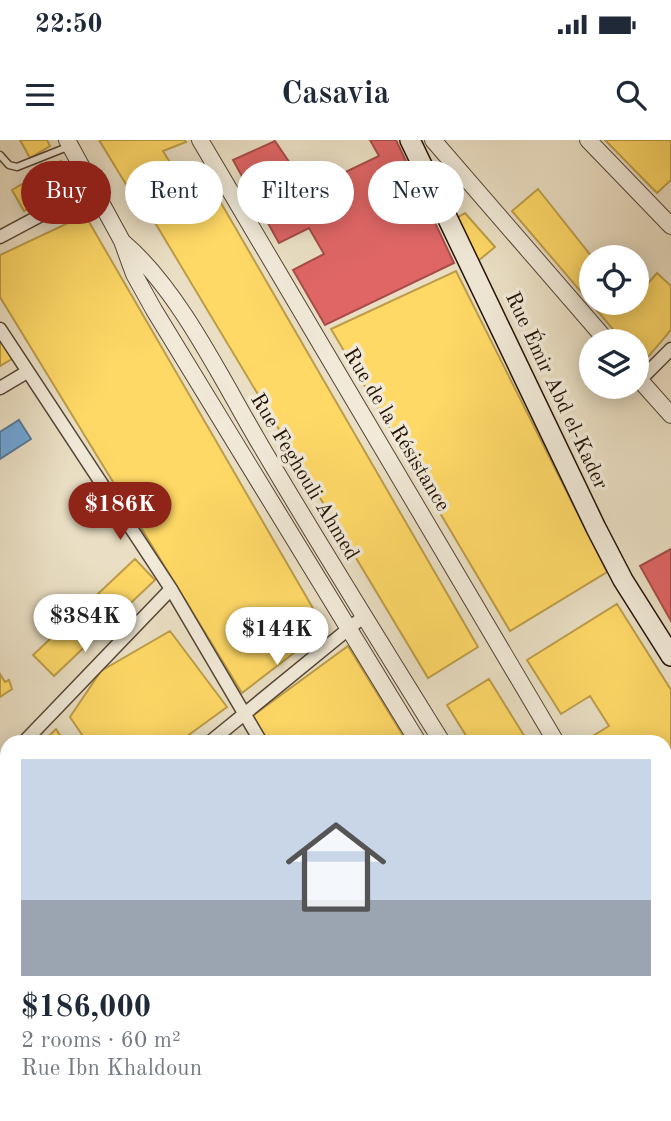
<!DOCTYPE html>
<html lang="en">
<head>
<meta charset="utf-8">
<style>
	:root { --surface:#fff; --page:#f2f2f3; --text:#1f2937; --muted:#747a83; --line:#e0e1e3; --accent:#8f2418 }
	body { margin:0; font-family:"Old Standard TT",serif; background:var(--page); color:var(--text); height:100vh; display:flex; flex-direction:column; font-size:26px; white-space:nowrap }
	* { box-sizing:border-box; margin:0 }
	p { font-size:23px; color:var(--muted) }
	.icon { flex:none; width:38px; height:38px; fill:none; stroke:currentColor; stroke-width:2; stroke-linecap:round; stroke-linejoin:round }
	.map { position:relative; flex:1; overflow:hidden }
	.side { position:absolute; left:0px; top:595px; width:672px; height:387px; display:flex; flex-direction:column; background:var(--surface); border-radius:21px 21px 0 0; box-shadow:0 4px 18px #0003 }
	.side>* { flex:none }
	.hud { position:absolute; left:21px; top:21px; width:630px; height:63px; display:flex; gap:14px }
	.fabs { position:absolute; left:579px; top:105px; display:grid; gap:14px }
	.fabs a { display:grid; place-items:center; width:70px; height:70px; border-radius:50%; background:var(--surface); box-shadow:0 4px 18px #0003; font-size:35px }
	.price { position:absolute; translate:-50% -60px; padding:0 16px; border-radius:24px; background:#fff; color:#222; font-size:23px; line-height:46px; filter:drop-shadow(0 2px 4px #0008) }
	.price::after { content:''; position:absolute; left:50%; top:42px; width:21px; height:16px; margin-left:-10px; background:inherit; clip-path:polygon(0 0,100% 0,50% 100%) }
	.price.active { background:var(--accent); color:#fff }
	ul { padding:0; list-style:none }
	li { display:grid; align-content:center; gap:14px; height:371px; padding:0 21px }
	li+li { border-top:2px solid var(--line) }
	li span { display:grid; place-items:center; height:217px; border-radius:0px; color:#555 }
	li>.icon { margin-inline-start:auto }
	span .icon { width:126px; height:126px; fill:#fffc; stroke-width:1 }
	li b { font-size:30px }
	.pill { padding:0 24px; border-radius:32px; background:var(--surface); box-shadow:0 4px 18px #0003; font-size:24px; line-height:63px }
	.pill.active { background:var(--accent); color:#fff }
	.status { display:flex; justify-content:space-between; align-items:center; height:49px; padding:0 35px; background:var(--surface); direction:ltr }
	.status svg { height:19px; fill:currentColor }
	header { display:flex; justify-content:space-between; align-items:center; height:91px; padding:0 21px; background:var(--surface); font-size:32px; font-weight:700 }
	.map>svg:first-child { display:block }
</style>
</head>
<body>
<div class="status"><b>22:50</b><svg viewBox="0 0 49 12"><path d="M0 12V9h3v3zM5 12V6h3v6zM10 12V3h3v9zM15 12V0h3v12zM26 1h20v11H26zM47 4h2v5h-2z"/></svg></div>
<header><svg class="icon" aria-label="menu" viewBox="0 0 24 24"><path d="M4 6h16M4 12h16M4 18h16"/></svg>Casavia<svg class="icon" aria-label="search" viewBox="0 0 24 24"><circle cx="10" cy="10" r="6"/><path d="M15 15l6 6"/></svg></header>
<div class="map">
<svg width="671" height="981" viewBox="0 0 671 981">
	<rect width="100%" height="100%" fill="#eadfc4"/>
	<filter id="stains"><feTurbulence type="fractalNoise" baseFrequency=".00286" numOctaves="4"/><feColorMatrix values="0 0 0 0 .2 0 0 0 0 .09 0 0 0 0 .02 0 0 0 .5 -.17"/></filter>
	<radialGradient id="worn" r=".72"><stop offset=".6" stop-color="#630" stop-opacity="0"/><stop offset="1" stop-color="#630" stop-opacity=".3"/></radialGradient>
	<path fill="#ffd966" stroke="#bd9d49" stroke-width="2" d="M20,0H47L50,6L30,18Z
		M99,0H185L186,2L163,11L171,24L127,46Z
		M605,0H671V40L657,53Z
		M61,21L73,42L24,71L12,50Z
		M206,37L478,507L428,538L145,66Z
		M538,49L592,117V163H637V156L657,133L671,146V190L648,217L637,216V201H623L512,71Z
		M465,73L495,107L478,121L455,79Z
		M85,75L325,489L242,553L0,157V115Z
		M456,131L607,432L510,491L331,189Z
		M0,199L12,219L0,226Z
		M135,419L155,440L54,536L33,515Z
		M617,464L671,550V659L665,663V602H583L609,586L590,556L561,574L527,520Z
		M170,491L227,567L179,602H87L70,577L101,531Z
		M348,506L407,602H267L251,577Z
		M0,534L5,542L9,540L12,549L0,557Z
		M489,539L528,602H470L447,565Z
		M56,589L64,602H43Z
		M4,641L7,645V784L0,781V646Z
		M671,691V750L668,752L665,747V695Z
		M0,794L7,797V975H62L64,981H0Z
		M665,806L671,816V916L665,920Z
		M157,975H185V981H157Z
		M200,975H276L275,981H201Z
		M295,975H415L423,981H294Z
		M618,975H638L641,981H608Z"/>
	<path fill="#e06666" stroke="#a74d49" stroke-width="2" d="M370,0H396L454,123L325,185L293,130L324,114L309,88L279,103L233,20L275,1L308,50L379,16Z
		M671,409V481L640,426Z"/>
	<path fill="#6fa8dc" stroke="#587b9c" stroke-width="2" d="M19,280L31,299L0,319V292Z"/>
	<g fill="none" stroke-linecap="round" stroke-linejoin="round">
		<defs>
			<path id="service" d="M0,15L9,25L17,27L70,6"/>
			<path id="minor" d="M0,97L94,47
				M0,189L171,449L261,602
				M640,240L671,209
				M0,248L27,232
				M24,602L171,449
				M210,602L363,477
				M0,627L7,620
				M665,685L671,681
				M665,942L671,939
				M86,975L88,981
				M190,975L191,981
				M473,975L477,981
				M279,981V975
				M452,981L458,975
				M592,981L605,975"/>
			<path id="tertiary" d="M67,0L122,101L134,134L154,170L418,602
				M200,0L556,602
				M433,0L607,201
				M588,0L671,86
				M124,103C180,151 223,242 261,306C320,406 381,504 442,602
				M637,237L671,275
				M665,783L671,793
				M665,964L671,974
				M649,975L653,981"/>
			<path id="secondary" d="M410,0L596,388L623,440L671,516"/>
		</defs>
		<use href="#service" stroke="#554535" stroke-width="9"/>
		<use href="#minor" stroke="#554535" stroke-width="15"/>
		<use href="#tertiary" stroke="#554535" stroke-width="18"/>
		<use href="#secondary" stroke="#231205" stroke-width="22"/>
		<use href="#service" stroke="#f1ead9" stroke-width="6"/>
		<use href="#minor" stroke="#f1ead9" stroke-width="12"/>
		<use href="#tertiary" stroke="#f1ead9" stroke-width="16"/>
		<use href="#secondary" stroke="#f1ead9" stroke-width="19"/>
	</g>
	<g text-anchor="middle" dominant-baseline="central" stroke-width="7" stroke-linejoin="round" paint-order="stroke">
		<g font-size="21" fill="#231205" stroke="#f1ead9">
			<text transform="translate(556 251) rotate(65)">Rue Émir Abd el-Kader</text>
			<text transform="translate(396 290) rotate(59)">Rue de la Résistance</text>
			<text transform="translate(304 337) rotate(59)">Rue Feghouli Ahmed</text>
		</g>
	</g>
	<rect width="100%" height="100%" filter="url(#stains)"/>
	<rect width="100%" height="100%" fill="url(#worn)"/>
</svg>
<div class="fabs">
<a><svg class="icon" aria-label="locate" viewBox="0 0 24 24"><circle cx="12" cy="12" r="6"/><path d="M12 2v4M12 18v4M2 12h4M18 12h4"/></svg></a>
<a><svg class="icon" aria-label="layers" viewBox="0 0 24 24"><path d="M12 4l9 5-9 5-9-5zM3 14l9 5 9-5"/></svg></a>
</div>
<b class="price active" style="left:120px;top:402px">$186K</b>
<b class="price" style="left:85px;top:514px">$384K</b>
<b class="price" style="left:277px;top:527px">$144K</b>
<div class="hud">
<a class="pill active">Buy</a>
<a class="pill">Rent</a>
<a class="pill">Filters</a>
<a class="pill">New</a>
</div>
<section class="side">
<ul>
<li><span style="background:linear-gradient(#c9d6e8 65%,#9aa5b1 0)"><svg class="icon" aria-label="home" viewBox="0 0 24 24"><path d="M3 11l9-7 9 7M6 9v11h12V9"/></svg></span><div><b>$186,000</b><p>2 rooms · 60 m²</p><p>Rue Ibn Khaldoun</p></div></li>
</ul>
</section>
</div>
</body>
</html>
